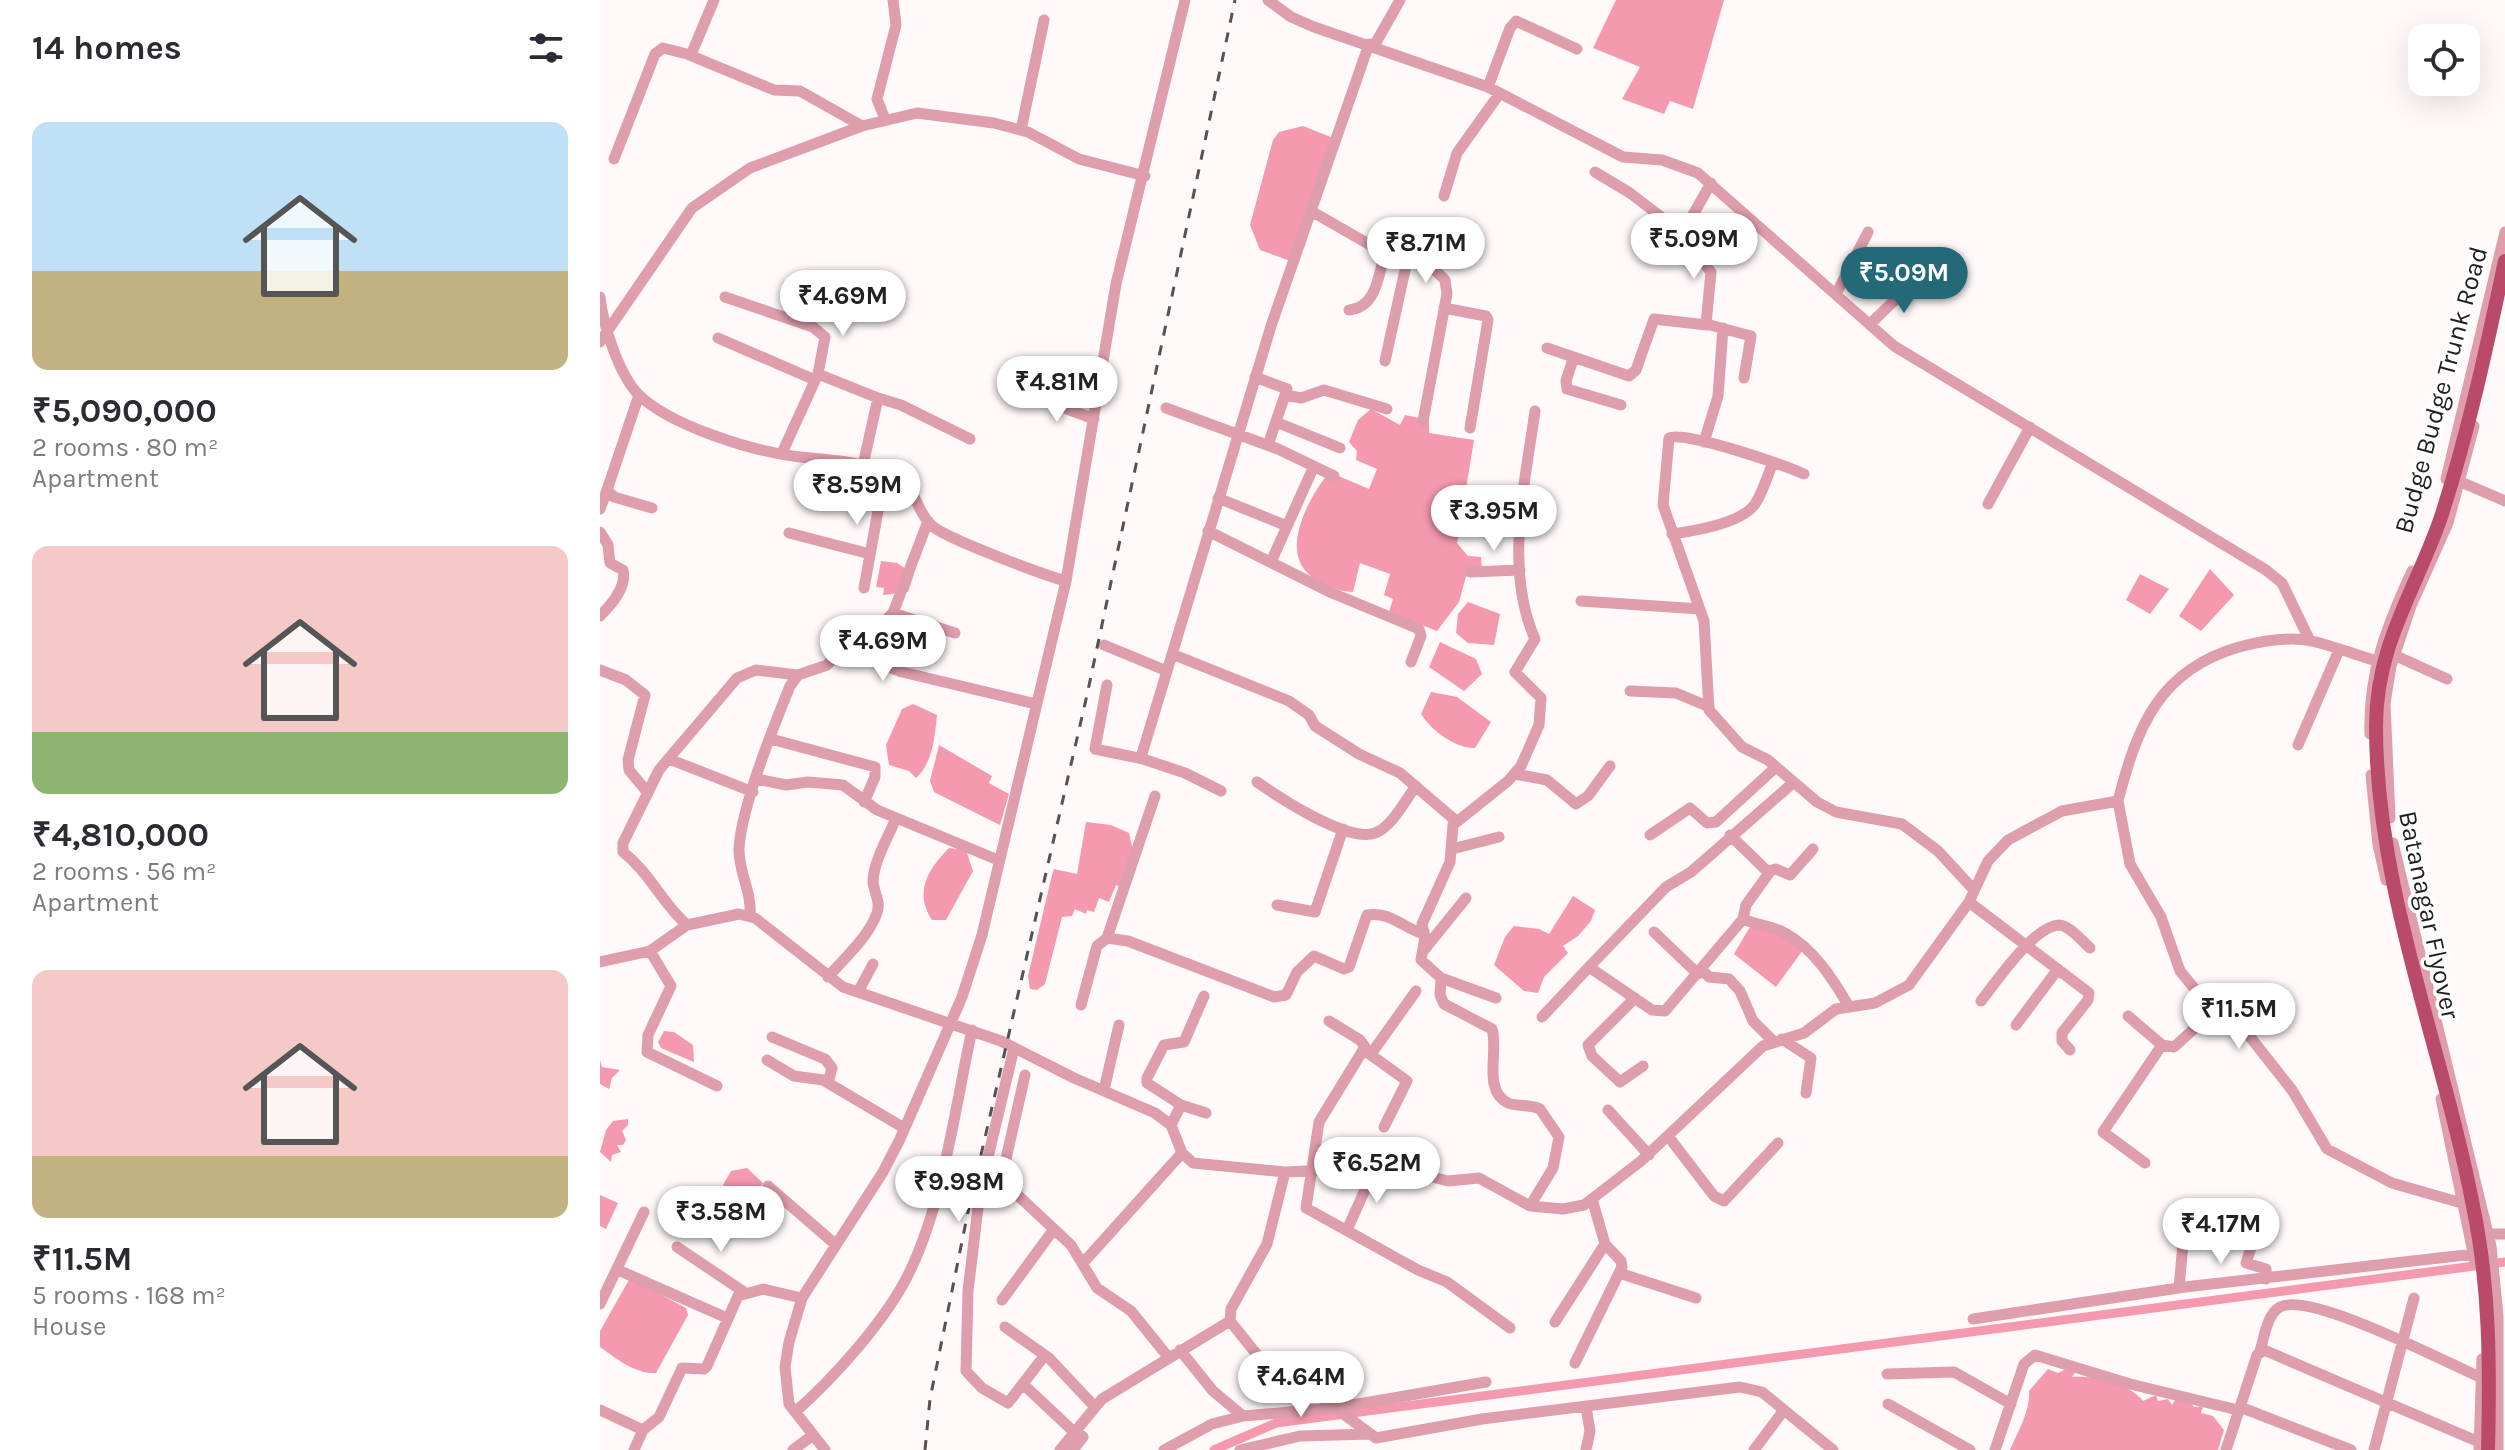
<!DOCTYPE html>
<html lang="en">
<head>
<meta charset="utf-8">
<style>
	:root { --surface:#fff; --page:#f7f7f7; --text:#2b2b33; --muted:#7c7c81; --accent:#236978 }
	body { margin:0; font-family:Karla,sans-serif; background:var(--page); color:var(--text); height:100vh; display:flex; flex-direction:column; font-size:30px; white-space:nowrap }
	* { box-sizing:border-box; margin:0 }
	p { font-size:26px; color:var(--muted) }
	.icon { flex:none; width:44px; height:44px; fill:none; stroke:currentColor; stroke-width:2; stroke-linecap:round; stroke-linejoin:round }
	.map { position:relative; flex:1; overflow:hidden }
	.drawer { display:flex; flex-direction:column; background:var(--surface); width:600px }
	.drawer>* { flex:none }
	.fabs { position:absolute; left:1808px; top:24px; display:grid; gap:16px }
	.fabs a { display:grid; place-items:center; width:72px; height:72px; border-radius:16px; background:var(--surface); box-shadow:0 8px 32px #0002; font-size:40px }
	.price { position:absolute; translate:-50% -68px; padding:0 18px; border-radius:28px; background:#fff; color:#222; font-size:26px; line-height:52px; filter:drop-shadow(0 2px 4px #0008) }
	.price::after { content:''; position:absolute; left:50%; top:48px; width:24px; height:18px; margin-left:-12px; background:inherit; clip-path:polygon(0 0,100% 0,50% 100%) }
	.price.on { background:var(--accent); color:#fff }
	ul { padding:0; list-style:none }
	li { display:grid; align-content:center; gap:16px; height:424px; padding:0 32px }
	li span { display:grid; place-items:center; height:248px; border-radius:16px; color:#555 }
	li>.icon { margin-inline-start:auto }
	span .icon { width:144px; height:144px; fill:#fffc; stroke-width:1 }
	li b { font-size:34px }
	h2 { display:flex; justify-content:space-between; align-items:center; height:96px; padding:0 32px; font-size:34px }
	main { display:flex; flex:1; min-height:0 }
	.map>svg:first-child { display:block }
</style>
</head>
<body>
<main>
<section class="drawer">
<h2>14 homes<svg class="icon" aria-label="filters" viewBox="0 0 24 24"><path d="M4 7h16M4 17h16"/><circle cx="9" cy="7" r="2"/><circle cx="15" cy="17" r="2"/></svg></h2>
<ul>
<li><span style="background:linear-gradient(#bfe0f5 60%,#c2b280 0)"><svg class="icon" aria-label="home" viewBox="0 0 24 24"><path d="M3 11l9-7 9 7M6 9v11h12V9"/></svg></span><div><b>₹5,090,000</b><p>2 rooms · 80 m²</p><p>Apartment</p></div></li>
<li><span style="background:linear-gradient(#f6c9c9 75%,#8fb573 0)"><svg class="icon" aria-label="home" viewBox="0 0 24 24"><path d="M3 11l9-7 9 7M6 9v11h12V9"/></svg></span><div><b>₹4,810,000</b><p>2 rooms · 56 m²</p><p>Apartment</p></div></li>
<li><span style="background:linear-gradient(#f6c9c9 75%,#c2b280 0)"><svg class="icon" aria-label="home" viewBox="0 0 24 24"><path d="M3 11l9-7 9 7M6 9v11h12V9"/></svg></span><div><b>₹11.5M</b><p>5 rooms · 168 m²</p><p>House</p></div></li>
</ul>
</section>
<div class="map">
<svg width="1905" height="1450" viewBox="0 0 1905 1450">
	<rect width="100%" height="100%" fill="#fff9fa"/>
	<path fill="#f599ae" d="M1016,0H1124L1093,109L1070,101L1064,114L1022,99L1040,67L993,48Z
		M703,126L741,141L720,192L705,246L693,262L660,250L650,225L673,140L679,132Z
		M771,409L800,425L805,415L829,420V433L874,440L857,543L868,556L881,557L882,570L867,573L859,602L837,631L789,612L793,599L784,595L790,574L760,563L753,592C742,592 733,588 723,583C673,562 706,502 729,472L769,489L777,469L756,460L757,451L749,442L758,420Z
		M281,561L297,563L314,574L308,592L283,595L284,588L276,587Z
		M1610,569L1634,595L1601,631L1579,616Z
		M1540,574L1569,589L1550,614L1526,600Z
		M868,602L900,614L894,645L868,643L856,633L858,614Z
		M840,642L876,659L882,674L864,691L829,667Z
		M831,692L857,697L891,722L875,748C854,748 831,730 821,714Z
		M313,704L337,715C335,735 333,763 316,778L309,771L289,765L286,745L302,709Z
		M339,745L392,776L389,783L409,794L400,825L334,792L330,781Z
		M486,822L511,825L529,833L536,864L520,887L516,885L509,902L499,898L494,912L487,910L486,914L475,909L472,916L462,917L445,984L437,990L430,989L428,976L452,875L454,869L477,874Z
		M349,848L366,850L373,871L346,920H332C314,893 327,870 349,848Z
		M973,896L995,910L991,921L978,936L963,946L968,953L944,977L938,993L924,991L894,965L905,937L914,926L939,929L949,934Z
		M1151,925L1176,928L1205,947L1176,987L1134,954Z
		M64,1031L74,1032L93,1045L94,1062L61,1048L58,1042Z
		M0,1060L2,1067L20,1070L12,1078L9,1089L0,1084Z
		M28,1119V1125L22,1131L26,1140L23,1145H17L21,1152L12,1155L11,1162L0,1152L6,1130L13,1121Z
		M147,1168L163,1183L151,1204L153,1209L149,1210L143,1205L126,1204L127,1189L123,1185L131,1171Z
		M0,1195L18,1203L6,1229L0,1226Z
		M30,1278L86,1308L88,1315L56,1373C35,1374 17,1359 0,1347V1331Z
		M1468,1368L1475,1373L1472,1377C1495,1375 1529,1383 1543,1401L1556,1395L1558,1401L1568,1399L1572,1405L1578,1395H1585L1594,1407L1603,1406L1601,1413L1613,1416L1624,1430L1618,1450H1410C1415,1437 1431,1411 1429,1391L1448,1369L1458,1373Z"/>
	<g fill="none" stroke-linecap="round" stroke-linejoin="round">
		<path stroke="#f599ae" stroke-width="9" d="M614,1450L676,1423L1905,1262"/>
		<path stroke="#de9eab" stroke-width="11" d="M668,0L691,17L714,27L888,87L1023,157L1062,160L1098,173L1294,346L1666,570L1682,583L1710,641
			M774,46L800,0
			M91,55L114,0
			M888,87L910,28L916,21L977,49
			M285,119L277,99L296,25L293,0
			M421,130L444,20
			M14,159L55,54L63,48L87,54L174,90L200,91L262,126
			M995,172L1030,193L1082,233
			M1111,183L1081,236L1111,272L1106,324L1151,336L1144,378
			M844,196L857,153L900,93
			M711,211L779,250L836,271L845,280L847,294L823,421
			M1236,294L1268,232
			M0,297C3,324 18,372 37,393C69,426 155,452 200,457C232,460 260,461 289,475C322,492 313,507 331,525C344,538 444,575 466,581
			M125,297L213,327L225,337L218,374L182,453
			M844,308L886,316L888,320L870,428
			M749,310C777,307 778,276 785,253
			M1270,324L1296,299L1307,283
			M118,338L215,380
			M0,342L92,208L150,168L262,126L317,113L394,123L428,132L479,159L545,176
			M947,348L1029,376L1036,370L1054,319L1107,325
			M973,359L966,381L967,389L1021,405
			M785,361L807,261
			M218,374L278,398L263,465
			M655,377L687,389L668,445
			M39,395L7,490L14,497L52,508
			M686,395L701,398L724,390L787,409
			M278,398L301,405L370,439
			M419,398L427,394L494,419
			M566,408L678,449L734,476
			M676,422L740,448
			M1104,442L1118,396L1123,328
			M1204,474C1183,465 1084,430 1069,438L1063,505L1104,621L1109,710L1142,747L1168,760L1217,802L1236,812L1302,824L1338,851L1374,890
			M1846,479L1905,232
			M1854,479L1905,501
			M618,498L687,526
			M1388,504L1430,427
			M0,509L7,490
			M608,531L732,593L819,629L821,636L811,662
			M0,532L8,545L10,563L23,570C27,587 12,604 0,616
			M189,533L270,554
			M1072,534C1094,531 1142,523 1155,504C1163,492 1167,476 1173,463
			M671,562L714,466
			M870,572L920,570
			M264,588L278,511L290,476
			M981,601L1100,609
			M293,613L355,633
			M504,645L567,671
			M245,650L302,672L436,704
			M572,654L689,701L709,715L715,726L759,754L800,773L855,820
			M1794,655L1847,679
			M0,670L26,680L45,695L28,760L29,770L48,793
			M507,685L495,749L543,759
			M1030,691L1076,693L1107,706
			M1770,734C1768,673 1787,625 1812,571
			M171,739L275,767V777L264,802
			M1698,745L1739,650
			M69,759L153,792
			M915,774L947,780L976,804L988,796L1010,766
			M1771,775L1778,845L1786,880
			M157,779L186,785L208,782L243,785L277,810L398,860
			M657,782C680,798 748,843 775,833C792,827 806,799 816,786
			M621,791L585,773L543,759L542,754L671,326L769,44
			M1518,801L1530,864L1561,917L1580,971L1603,999L1647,1033L1692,1090L1727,1149L1792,1183L1865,1204
			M1790,818L1785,703L1791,666L1811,606L1848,523L1874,426
			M1050,835L1090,808L1107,823L1116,822L1176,767
			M1130,835L1169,873L1146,905L1143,919C1156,925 1172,926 1185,933C1213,948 1233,979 1248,1005
			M1793,843L1891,1246L1898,1315V1450
			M852,849L899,837
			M1168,871L1176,869L1190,875L1213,849
			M1369,902L1489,993L1488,1000L1462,1033V1041L1470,1050
			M677,905L715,912L743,829
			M150,916C152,891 138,871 139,848C142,805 173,728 190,686L198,675L227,665L260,630L283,623L293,613L328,521
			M87,925C62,903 50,873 23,852V843L59,770L137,678L156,670L198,675
			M1054,932L1098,974
			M507,938L555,796
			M824,950L866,898
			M50,951L71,986L48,1035L47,1052L117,1086
			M0,962L50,951L87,925L139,914L155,918L243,987L401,1041L474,1078L555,1113L571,1125L582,1153L593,1163L685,1172L794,1167L848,1181L879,1178L930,1206L963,1209L984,1205L1041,1161L1163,1046L1204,1033L1236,1009L1275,1003L1309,985L1369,902L1388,861L1408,840L1462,811L1518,801C1537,727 1559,670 1639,647C1662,641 1689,636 1712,641C1734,646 1755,655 1777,661
			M989,967L1066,887L1091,872L1194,782
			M1102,970L1109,977L1129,979L1140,991L1153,1021L1173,1041
			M228,977C245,957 268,938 277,913C281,901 274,893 273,882C273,862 289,836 296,818
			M841,978L896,998
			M258,992L273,964
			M1035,998L988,1045L992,1056L1020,1082L1043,1066
			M1381,1001C1396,982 1434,926 1459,925C1469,925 1483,942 1490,948
			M481,1005L497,946L507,938L528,941L674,997L686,995L697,972L714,956L744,969L749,967L767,915C790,911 803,928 824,934
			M1528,1016L1562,1045L1574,1047L1595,1028L1610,1004
			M942,1017L989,967L1052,1010L1065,1011L1143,919
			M729,1021L760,1040L765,1047L719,1122L706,1208L818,1270L847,1282L910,1328
			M1416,1025L1458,969
			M172,1037L225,1059L232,1068L228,1083
			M1182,1039L1211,1058L1206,1093
			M414,1048L380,1191L368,1291L366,1371L382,1388L408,1403L445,1355
			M764,1050L807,1081L784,1127
			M771,1054L816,991
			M167,1060L194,1076L223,1080L304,1128
			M504,1090L519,1025
			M1841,1099L1875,1262
			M581,1105L547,1083V1078L564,1045L584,1042L604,996
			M1008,1110L1049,1155
			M571,1125L581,1105L606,1113
			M1068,1136L1114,1196L1124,1201L1178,1143
			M1545,1163L1503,1132L1562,1045
			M385,1170L410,1188L471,1245L497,1288L531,1311L569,1358
			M685,1172L667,1244L631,1309L630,1321L658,1356L688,1373L776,1438L882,1419L1140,1387L1162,1392L1233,1450
			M401,1181L425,1075
			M168,1186L235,1244
			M930,1206L953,1168L959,1137L940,1109C930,1104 918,1107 908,1103C882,1090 899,1051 892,1029L844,1004L840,995L841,978L821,960L825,937L822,924L850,862L853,825L908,781L921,766L939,725L941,698L915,672L935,639C904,569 925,484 935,411
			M747,1230L776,1165
			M1882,1234H1905
			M1655,1235L1646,1263L1666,1269V1279
			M77,1247L144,1292
			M483,1263L582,1153
			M18,1270L127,1318
			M1019,1273L1096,1298
			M1579,1288L1583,1244
			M402,1300L454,1229
			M0,1304L44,1212
			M1373,1319L1585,1287L1874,1254
			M955,1322L1005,1244
			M405,1327L449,1358L495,1407
			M580,1350L613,1391L643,1416
			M1660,1351C1664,1338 1667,1314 1680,1307C1710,1291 1847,1363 1882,1378
			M975,1363L1022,1267L1021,1261L1005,1244L992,1199
			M1287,1374L1354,1372L1411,1404
			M424,1385L474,1432
			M1288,1404L1370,1450
			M1640,1407L1751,1450
			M0,1410L43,1430
			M195,1412C233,1379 288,1318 310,1271C344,1200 355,1107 372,1030
			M34,1450L43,1430L59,1417L82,1368L104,1369L107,1366L138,1296L163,1289L202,1298
			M193,1450L213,1435
			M225,1450L189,1404L185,1367L189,1342L202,1298L283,1172L300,1139L362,997L382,935L466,581L516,284L585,0
			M460,1450L502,1399L630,1321
			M473,1450L483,1437L475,1431
			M564,1450L612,1424L643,1416L735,1408L886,1382
			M640,1450L700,1436L771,1434
			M986,1450L990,1431L986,1407
			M1154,1450L1184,1410
			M1395,1450L1424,1364L1435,1355L1530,1384L1638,1410
			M1626,1450L1657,1355L1664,1350L1879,1442
			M1774,1450L1814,1298
			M1879,1450L1882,1359"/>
		<path stroke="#ba4a6a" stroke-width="14" d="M1888,1450C1890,1367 1890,1287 1873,1206C1842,1045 1776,891 1776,726C1776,644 1816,590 1841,517C1868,434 1887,346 1905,261"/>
		<path stroke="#555252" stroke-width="3" stroke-dasharray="10 10" stroke-linecap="butt" d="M325,1450L330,1399L369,1207L487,695L635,0"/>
	</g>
	<g text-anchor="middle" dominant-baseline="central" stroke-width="7" stroke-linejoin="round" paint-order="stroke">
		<g font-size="26" fill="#211e1e" stroke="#fff">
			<text transform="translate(1841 390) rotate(-75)">Budge Budge Trunk Road</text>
			<text transform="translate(1829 915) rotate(78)">Batanagar Flyover</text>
		</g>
	</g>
</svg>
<div class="fabs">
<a><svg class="icon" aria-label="locate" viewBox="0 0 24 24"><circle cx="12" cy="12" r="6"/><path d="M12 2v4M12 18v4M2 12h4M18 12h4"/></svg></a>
</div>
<b class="price" style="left:1094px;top:281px">₹5.09M</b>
<b class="price" style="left:826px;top:285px">₹8.71M</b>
<b class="price on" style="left:1304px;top:315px">₹5.09M</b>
<b class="price" style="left:243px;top:338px">₹4.69M</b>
<b class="price" style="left:457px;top:424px">₹4.81M</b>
<b class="price" style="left:257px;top:527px">₹8.59M</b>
<b class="price" style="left:894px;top:553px">₹3.95M</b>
<b class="price" style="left:283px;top:683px">₹4.69M</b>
<b class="price" style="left:1639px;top:1051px">₹11.5M</b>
<b class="price" style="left:777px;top:1205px">₹6.52M</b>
<b class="price" style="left:359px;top:1224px">₹9.98M</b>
<b class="price" style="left:121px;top:1254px">₹3.58M</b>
<b class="price" style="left:1621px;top:1266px">₹4.17M</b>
<b class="price" style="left:701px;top:1419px">₹4.64M</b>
</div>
</main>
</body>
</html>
